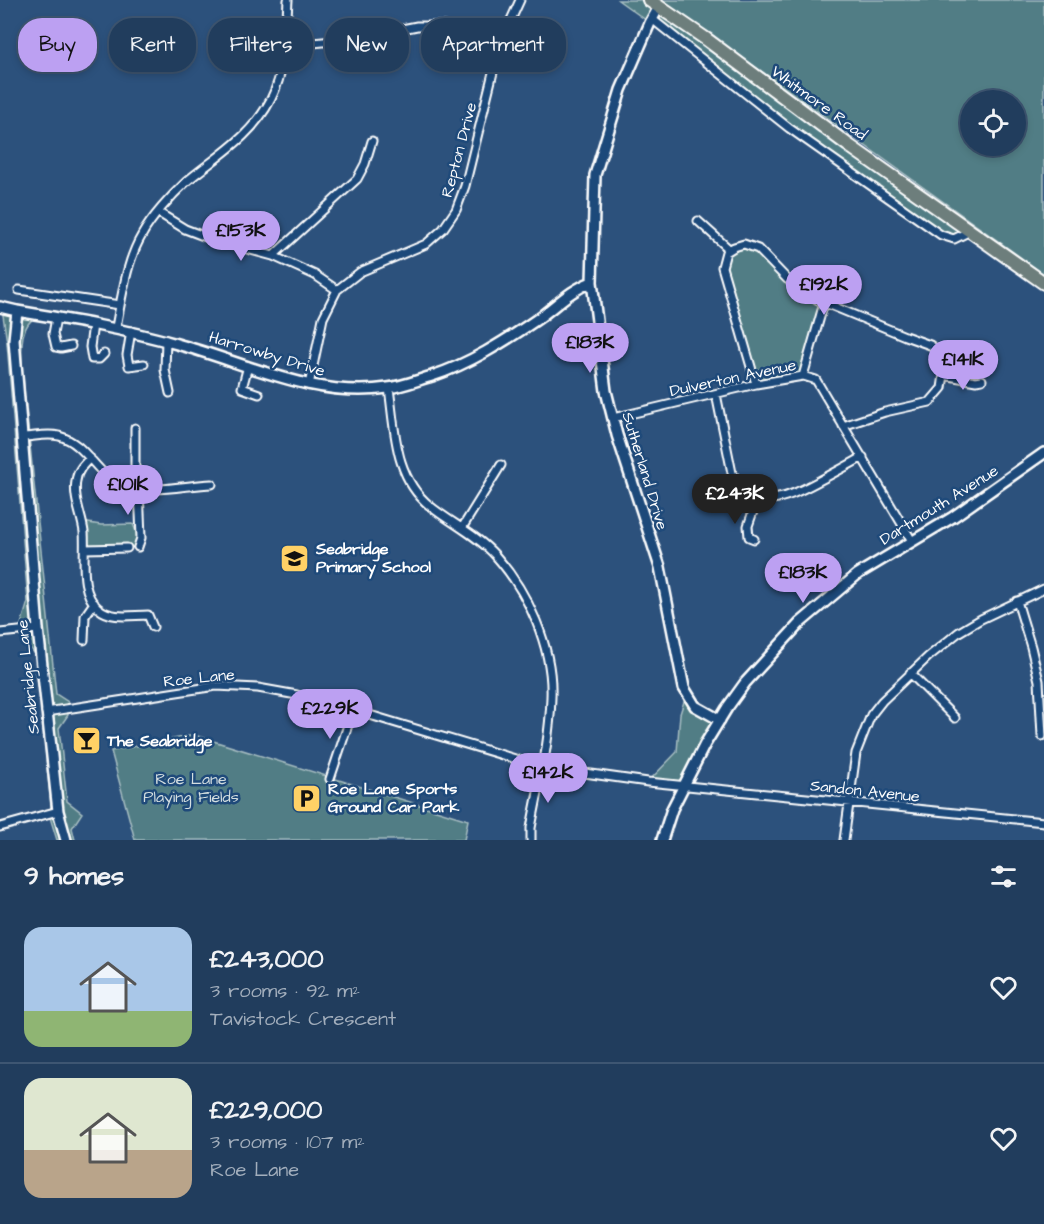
<!DOCTYPE html>
<html lang="en">
<head>
<meta charset="utf-8">
<style>
	:root { --surface:#213d5d; --page:#2d4866; --text:#f1f3f6; --muted:#a2aebc; --line:#3e5672; --accent:#bca0f2 }
	body { margin:0; font-family:"Architects Daughter",sans-serif; background:var(--page); color:var(--text); height:100vh; display:flex; flex-direction:column; font-size:22px; white-space:nowrap }
	* { box-sizing:border-box; margin:0 }
	p { font-size:20px; color:var(--muted) }
	.icon { flex:none; width:33px; height:33px; fill:none; stroke:currentColor; stroke-width:2; stroke-linecap:round; stroke-linejoin:round }
	.map { position:relative; height:840px; overflow:hidden }
	.drawer { display:flex; flex-direction:column; background:var(--surface); flex:1 }
	.drawer>* { flex:none }
	.banner { position:absolute; left:18px; top:18px; width:600px; height:54px; display:flex; gap:12px }
	.tools { position:absolute; left:960px; top:90px; display:grid; gap:12px }
	.tools a { display:grid; place-items:center; width:66px; height:66px; border-radius:50%; background:var(--surface); box-shadow:0 3px 9px #0003,0 0 0 2px var(--line); font-size:30px }
	.price { position:absolute; translate:-50% -51px; padding:0 14px; border-radius:21px; background:var(--accent); color:#111; font-size:20px; line-height:39px; filter:drop-shadow(0 2px 3px #0008) }
	.price::after { content:''; position:absolute; left:50%; top:36px; width:18px; height:14px; margin-left:-9px; background:inherit; clip-path:polygon(0 0,100% 0,50% 100%) }
	.price.selected { background:#222; color:#fff }
	ul { padding:0; list-style:none }
	li { display:flex; align-items:center; gap:18px; height:150px; padding:0 24px }
	li+li { border-top:2px solid var(--line) }
	li span { display:grid; place-items:center; flex:none; width:168px; height:120px; border-radius:18px; color:#555 }
	li>.icon { margin-inline-start:auto }
	span .icon { width:72px; height:72px; fill:#fffc; stroke-width:1 }
	li b { font-size:26px }
	h2 { display:flex; justify-content:space-between; align-items:center; height:72px; padding:0 24px; font-size:26px }
	.tag { padding:0 21px; border-radius:24px; background:var(--surface); box-shadow:0 3px 9px #0003,0 0 0 2px var(--line); font-size:21px; line-height:54px }
	.tag.selected { background:var(--accent); color:#111 }
	.map>svg:first-child { display:block }
</style>
</head>
<body>
<div class="map">
<svg width="1044" height="840" viewBox="0 0 1044 840">
	<rect width="100%" height="100%" fill="#2c517c"/>
	<filter id="ink" filterUnits="userSpaceOnUse"><feTurbulence type="fractalNoise" baseFrequency=".0167" numOctaves="2"/><feDisplacementMap in="SourceGraphic" scale="12" xChannelSelector="R" yChannelSelector="G"/><feConvolveMatrix kernelMatrix="1 2 1 2 8 2 1 2 1" color-interpolation-filters="sRGB"/></filter>
	<g filter="url(#ink)">
		<path fill="#517d85" stroke="#a8bec2" stroke-width="1.5" fill-rule="evenodd" d="M618,0H649L970,231L954,239L941,235L799,135L657,22L661,17L659,8L650,23Z
			M657,0H1044V274L760,70ZM970,100H1016V146H970Z
			M751,246L787,279L824,303L803,376L756,384L723,259L729,249Z
			M2,308L35,314C33,321 30,320 27,326C18,338 23,373 24,388L56,694L68,702V715L59,728L67,801L82,813L72,828L75,840H57L49,814L51,807L36,655L20,636L19,631L28,602L7,343Z
			M82,522L101,525L133,524L140,542L138,547L85,549Z
			M687,692L695,706L720,720L684,785L648,782L677,752L680,714Z
			M194,735L468,820L464,840H135L111,751Z"/>
		<g fill="none" stroke-linecap="round" stroke-linejoin="round">
			<defs>
				<path id="street" d="M652,19L789,128L941,235L954,239L970,231
					M284,46L352,39L417,26H442L468,29L500,44
					M159,213L185,229L214,240L273,256L315,275L337,290
					M698,221L729,249
					M273,256L357,179L365,164L372,141
					M19,290L120,305
					M56,318L53,334L56,347L61,348L71,346
					M93,324L90,347L92,359H99L104,354
					M116,327C122,297 126,262 142,235C151,218 172,195 186,182C217,156 251,138 271,99C286,70 286,32 288,0
					M131,331L127,355L129,366L144,364
					M166,340L165,370L170,393
					M248,366L242,388L259,394
					M944,375L976,381L982,380
					M803,376L824,303
					M756,384L722,267L726,252L734,247L744,244L758,249L787,279L818,300L905,336L930,345L937,350L943,363L944,375L942,388L930,402L885,412L843,426
					M309,385L323,318L337,290L360,272L426,244L443,229L456,210L465,186L500,44L520,0
					M389,388C395,430 394,477 430,506C451,523 477,535 495,555C528,592 553,647 551,697C550,741 539,785 531,828V840
					M716,394L732,473C756,512 783,500 817,482C832,474 847,466 863,457
					M613,418L756,384L803,376L816,380L912,541
					M135,428V488
					M22,437C34,437 46,433 59,436C88,444 96,477 124,486C149,494 186,485 212,484
					M90,458C83,465 77,471 76,481C73,498 82,516 84,532C86,557 78,590 98,608C112,620 131,615 148,615L153,627
					M462,528L501,465
					M754,539L749,537L748,526L758,497
					M138,547L141,538L139,488
					M85,549L127,548
					M1017,601L1031,647L1039,681L1042,736
					M0,633L38,629
					M84,640L85,616L94,603
					M910,673L955,718
					M46,712L216,686L258,688L297,695L353,710L542,767L648,782L1044,822
					M330,779L353,710
					M0,827L58,811
					M844,840L856,753L871,715L882,701L928,657L959,632L981,619L1044,589"/>
				<path id="secondary" d="M659,7L650,23L621,90L595,175L592,282L606,391L617,435L660,567L684,688L695,706L720,720
					M0,307L17,311L14,340L38,629L58,811L66,840
					M17,311C71,320 124,329 177,344C247,363 314,399 388,388C403,386 418,380 432,376C469,364 504,342 536,320C555,307 570,290 592,282
					M662,840L672,809L705,744L727,708L745,683L800,623L858,574L953,517L1044,453"/>
				<path id="highway" d="M649,0L706,39L848,145L1044,283"/>
			</defs>
			<use href="#street" stroke="#fff" stroke-width="11"/>
			<use href="#secondary" stroke="#fff" stroke-width="14"/>
			<use href="#highway" stroke="#fff" stroke-width="16"/>
			<use href="#street" stroke="#1f4a7a" stroke-width="7"/>
			<use href="#secondary" stroke="#1f4a7a" stroke-width="9"/>
			<use href="#highway" stroke="#6d7e7c" stroke-width="12"/>
		</g>
	</g>
	<defs>
		<symbol id="school-square" viewBox="-11 -11 22 22"><rect x="-9" y="-9" width="18" height="18" rx="4" fill="#ffd166" stroke="#1f4a7a"/><path d="M0-5L7-2L0 1L-7-2ZM-4 1L0 2.5L4 1V4Q0 6-4 4Z" fill="#111"/></symbol>
		<symbol id="bar-square" viewBox="-11 -11 22 22"><rect x="-9" y="-9" width="18" height="18" rx="4" fill="#ffd166" stroke="#1f4a7a"/><path d="M-6-5H6L.8 .8V4.5H3.5V6h-7V4.5H-.8V.8Z" fill="#111"/></symbol>
		<symbol id="parking-square" viewBox="-11 -11 22 22"><rect x="-9" y="-9" width="18" height="18" rx="4" fill="#ffd166" stroke="#1f4a7a"/><path d="M-3.5-5.5H1a3.5 3.5 0 0 1 0 7H-1V5.5H-3.5ZM-1-3.4V-.6H.8a1.4 1.4 0 0 0 0-2.8Z" fill="#111"/></symbol>
	</defs>
	<g fill-rule="evenodd">
		<use href="#school-square" x="278" y="542" width="33" height="33"/>
		<use href="#bar-square" x="70" y="724" width="33" height="33"/>
		<use href="#parking-square" x="290" y="782" width="33" height="33"/>
	</g>
	<g text-anchor="middle" dominant-baseline="central" stroke-width="5" stroke-linejoin="round" paint-order="stroke">
		<g font-size="16" fill="#fff" stroke="#1f4a7a">
			<text transform="translate(819 103) rotate(36)">Whitmore Road</text>
			<text transform="translate(459 150) rotate(-75)">Repton Drive</text>
			<text transform="translate(267 354) rotate(17)">Harrowby Drive</text>
			<text transform="translate(733 378) rotate(-12)">Dulverton Avenue</text>
			<text transform="translate(645 471) rotate(73)">Sutherland Drive</text>
			<text transform="translate(939 505) rotate(-32)">Dartmouth Avenue</text>
			<text transform="translate(28 677) rotate(-96)">Seabridge Lane</text>
			<text transform="translate(199 678) rotate(-6)">Roe Lane</text>
			<text transform="translate(865 791) rotate(6)">Sandon Avenue</text>
		</g>
		<g font-size="16" font-weight="bold" fill="#fff" stroke="#1f4a7a" text-anchor="start">
			<text x="316" y="549">Seabridge<tspan x="316" dy="18">Primary School</tspan></text>
			<text x="107" y="741">The Seabridge</text>
			<text x="328" y="789">Roe Lane Sports<tspan x="328" dy="18">Ground Car Park</tspan></text>
		</g>
		<g font-size="16" fill="#d4dee0" stroke="#1f4a7a">
			<text x="191" y="779">Roe Lane<tspan x="191" dy="18">Playing Fields</tspan></text>
		</g>
	</g>
</svg>
<div class="tools">
<a><svg class="icon" aria-label="locate" viewBox="0 0 24 24"><circle cx="12" cy="12" r="6"/><path d="M12 2v4M12 18v4M2 12h4M18 12h4"/></svg></a>
</div>
<b class="price" style="left:241px;top:262px">£153K</b>
<b class="price" style="left:824px;top:316px">£192K</b>
<b class="price" style="left:590px;top:374px">£183K</b>
<b class="price" style="left:963px;top:391px">£141K</b>
<b class="price" style="left:128px;top:516px">£101K</b>
<b class="price selected" style="left:735px;top:525px">£243K</b>
<b class="price" style="left:803px;top:604px">£183K</b>
<b class="price" style="left:330px;top:740px">£229K</b>
<b class="price" style="left:548px;top:804px">£142K</b>
<div class="banner">
<a class="tag selected">Buy</a>
<a class="tag">Rent</a>
<a class="tag">Filters</a>
<a class="tag">New</a>
<a class="tag">Apartment</a>
</div>
</div>
<section class="drawer">
<h2>9 homes<svg class="icon" aria-label="filters" viewBox="0 0 24 24"><path d="M4 7h16M4 17h16"/><circle cx="9" cy="7" r="2"/><circle cx="15" cy="17" r="2"/></svg></h2>
<ul>
<li><span style="background:linear-gradient(#a9c7e8 70%,#8fb573 0)"><svg class="icon" aria-label="home" viewBox="0 0 24 24"><path d="M3 11l9-7 9 7M6 9v11h12V9"/></svg></span><div><b>£243,000</b><p>3 rooms · 92 m²</p><p>Tavistock Crescent</p></div><svg class="icon" aria-label="heart" viewBox="0 0 24 24"><path d="M12 20l-8-8c-3-5 5-10 8-4 3-6 11-1 8 4z"/></svg></li>
<li><span style="background:linear-gradient(#dfe7d0 60%,#b9a48a 0)"><svg class="icon" aria-label="home" viewBox="0 0 24 24"><path d="M3 11l9-7 9 7M6 9v11h12V9"/></svg></span><div><b>£229,000</b><p>3 rooms · 107 m²</p><p>Roe Lane</p></div><svg class="icon" aria-label="heart" viewBox="0 0 24 24"><path d="M12 20l-8-8c-3-5 5-10 8-4 3-6 11-1 8 4z"/></svg></li>
</ul>
</section>
</body>
</html>
